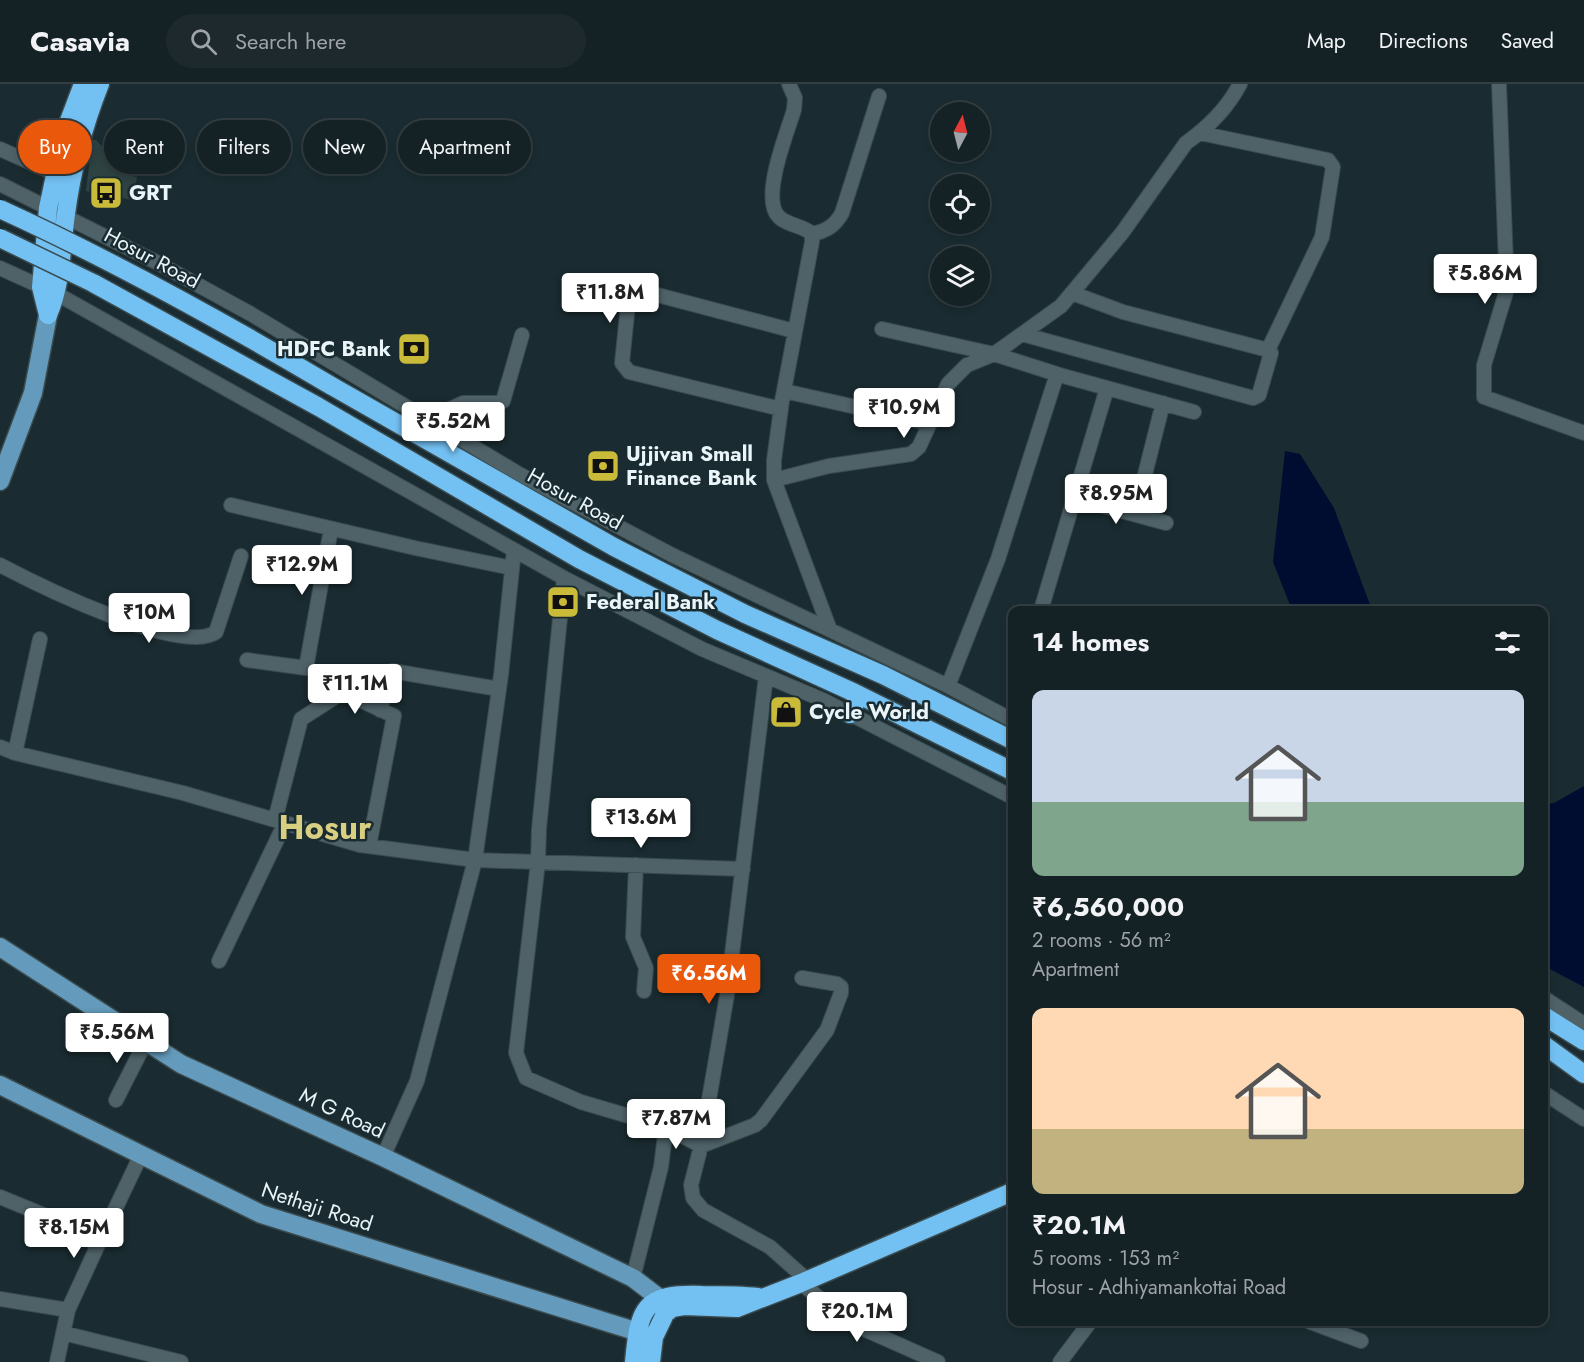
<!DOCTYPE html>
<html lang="en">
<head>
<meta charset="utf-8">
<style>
	:root { --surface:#142125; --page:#1d292d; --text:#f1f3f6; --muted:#9da3a7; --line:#333e42; --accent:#ea580c }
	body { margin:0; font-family:Jost,sans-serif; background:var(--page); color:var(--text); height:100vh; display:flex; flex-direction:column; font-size:22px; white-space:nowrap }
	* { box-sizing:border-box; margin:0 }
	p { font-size:20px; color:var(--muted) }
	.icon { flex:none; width:33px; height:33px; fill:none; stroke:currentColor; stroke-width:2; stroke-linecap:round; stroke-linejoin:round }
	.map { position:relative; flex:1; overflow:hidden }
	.sheet { position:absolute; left:1008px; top:522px; width:540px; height:720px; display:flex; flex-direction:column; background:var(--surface); border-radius:12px; box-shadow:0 3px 9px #0003,0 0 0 2px var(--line) }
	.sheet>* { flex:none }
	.top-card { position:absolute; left:18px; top:36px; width:570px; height:54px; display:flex; gap:12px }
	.needle { width:39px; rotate:7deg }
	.buttons { position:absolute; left:930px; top:18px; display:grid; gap:12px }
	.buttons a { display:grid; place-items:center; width:60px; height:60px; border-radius:50%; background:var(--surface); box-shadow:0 3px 9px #0003,0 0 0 2px var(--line); font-size:30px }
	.price { position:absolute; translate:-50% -51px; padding:0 14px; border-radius:6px; background:#fff; color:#222; font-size:20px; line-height:39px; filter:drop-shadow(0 2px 3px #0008) }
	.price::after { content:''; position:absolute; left:50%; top:36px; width:18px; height:14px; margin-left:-9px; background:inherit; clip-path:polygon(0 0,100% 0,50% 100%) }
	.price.selected { background:var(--accent); color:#fff }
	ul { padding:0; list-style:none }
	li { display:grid; align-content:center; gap:12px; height:318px; padding:0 24px }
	li span { display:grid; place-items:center; height:186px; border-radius:12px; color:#555 }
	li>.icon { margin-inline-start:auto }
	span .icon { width:108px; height:108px; fill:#fffc; stroke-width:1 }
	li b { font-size:26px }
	h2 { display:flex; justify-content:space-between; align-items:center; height:72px; padding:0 24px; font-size:26px }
	.tag { padding:0 21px; border-radius:27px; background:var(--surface); box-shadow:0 3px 9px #0003,0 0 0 2px var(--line); font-size:21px; line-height:54px }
	.tag.selected { background:var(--accent); color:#fff }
	header { display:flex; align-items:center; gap:36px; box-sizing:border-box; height:84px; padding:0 30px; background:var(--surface); border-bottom:2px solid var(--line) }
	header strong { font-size:28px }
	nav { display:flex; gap:33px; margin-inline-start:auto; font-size:21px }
	.search { width:420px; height:54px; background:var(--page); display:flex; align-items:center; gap:15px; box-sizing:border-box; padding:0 21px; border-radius:33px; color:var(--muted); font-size:22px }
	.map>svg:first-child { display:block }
</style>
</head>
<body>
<header>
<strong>Casavia</strong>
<div class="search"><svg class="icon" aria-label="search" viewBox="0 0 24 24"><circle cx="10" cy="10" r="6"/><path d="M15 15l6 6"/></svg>Search here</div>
<nav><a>Map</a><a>Directions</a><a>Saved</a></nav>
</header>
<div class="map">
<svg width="1584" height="1278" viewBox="0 0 1584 1278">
	<rect width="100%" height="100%" fill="#1a2c31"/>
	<path fill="#000d31" d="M1285,367L1300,370L1334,424L1372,526H1292L1273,478Z
		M1584,702V903L1544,882V720L1554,719Z"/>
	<path fill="#2d4241" d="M92,56H96L132,92L137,93L133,116L86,107Z"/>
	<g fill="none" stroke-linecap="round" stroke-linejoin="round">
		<defs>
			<path id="minor" d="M789,0L795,14L794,26C787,49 760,115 779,133C788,142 803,141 812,150V158L782,317L774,376V396L830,546
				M1499,0L1507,205L1484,281V313L1584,349
				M1200,49L1328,76L1333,83L1322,153L1268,266
				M0,65L54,89
				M0,100L156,178L251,230L519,390L672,471L948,602L1012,636
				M812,150C826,147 835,142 842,129L879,12
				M0,184L57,210L564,494L702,565L823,616L1012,713
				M882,245L994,270
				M1022,250L1253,314L1259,311L1271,269L1268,266L1123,228L1072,209
				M1056,290L1194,328
				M784,307L928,339
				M781,325L629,288L622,279L629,211L634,207L650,209L794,247
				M428,335L463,319H498L503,317L522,251
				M774,396L829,382L911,370L919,363L948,300L967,281L994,270
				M1074,414L1166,439
				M231,421L415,464L512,484
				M1135,430L1163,319
				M0,481C36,500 183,573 216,548L241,472
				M564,494L539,745L538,778L516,969L526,994L581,1018L666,1043L661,1083L633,1194
				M1041,526L1107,304
				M247,576L306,584L331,445
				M766,592L727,911L701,1062L691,1101L693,1114L703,1126L770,1163L807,1196
				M948,602L998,475L1057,290L994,270L1061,222L1122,149L1186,59C1207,44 1228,23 1240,0
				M380,626L392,587L499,605
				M0,663L15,669L183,709L360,761L475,776L743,785
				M15,669L40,555
				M275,736L301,635L343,608L394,632L369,762
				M636,781L633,853L646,884L644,907
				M219,877L285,739
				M1544,914L1584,940
				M1544,1009L1584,1035
				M116,1016L146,957
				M666,1043L701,1062L755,1041L761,1036L827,946L841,909V903L837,900L802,894
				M383,1073L417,997L475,776L501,591L514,466
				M0,1113L85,1148L97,1163L68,1226L57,1278
				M97,1163L141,1071
				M801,1199L848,1238L938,1278
				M0,1215L68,1226
				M1310,1238L1361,1257
				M63,1249L181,1278
				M1060,1278L1090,1238"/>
			<path id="major" d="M0,397L33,309L48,231
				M0,863L181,980L383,1073L633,1194L671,1223
				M0,1001L261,1130L651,1252"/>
			<path id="highway" d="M48,231C62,199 61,165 66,130C72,84 83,43 100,0
				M48,231L41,203L48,124L64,50L83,0
				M330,301L614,463L745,530L883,591L1012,656
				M317,322L579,475L717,546L855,609L1012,687
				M850,630L859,611
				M1544,932L1584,957
				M1544,961L1584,990
				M634,1278C639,1223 644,1209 702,1211C721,1211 739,1211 758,1213
				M651,1278L654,1253L665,1230L672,1224L684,1222L737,1224L801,1199L1012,1108"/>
		</defs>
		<use href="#minor" stroke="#3a4b4f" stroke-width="16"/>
		<use href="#major" stroke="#3a4b4f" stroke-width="21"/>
		<use href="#highway" stroke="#3a4b4f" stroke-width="21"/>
		<use href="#minor" stroke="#4e6268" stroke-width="14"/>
		<use href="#major" stroke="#649abb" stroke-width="18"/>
		<use href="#highway" stroke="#73c0f2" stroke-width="18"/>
		<defs>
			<path id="highway-bridge" d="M0,125C114,177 222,237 330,301
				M0,154L93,199L317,322"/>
		</defs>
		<use href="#highway-bridge" stroke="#3a4b4f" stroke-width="21" stroke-linecap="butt"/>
		<use href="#highway-bridge" stroke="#73c0f2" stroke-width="18"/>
	</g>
	<defs>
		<symbol id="bus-square" viewBox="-11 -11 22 22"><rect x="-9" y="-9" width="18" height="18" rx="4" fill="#caba3a" stroke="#1a2c31"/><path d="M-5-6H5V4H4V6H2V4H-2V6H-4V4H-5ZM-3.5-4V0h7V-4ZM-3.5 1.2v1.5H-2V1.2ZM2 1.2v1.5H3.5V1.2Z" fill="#111"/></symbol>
		<symbol id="bank-square" viewBox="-11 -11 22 22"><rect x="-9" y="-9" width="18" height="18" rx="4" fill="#caba3a" stroke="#1a2c31"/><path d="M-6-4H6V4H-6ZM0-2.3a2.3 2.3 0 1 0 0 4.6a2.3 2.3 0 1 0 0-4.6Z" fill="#111"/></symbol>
		<symbol id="shop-square" viewBox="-11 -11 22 22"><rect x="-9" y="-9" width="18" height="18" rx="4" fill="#caba3a" stroke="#1a2c31"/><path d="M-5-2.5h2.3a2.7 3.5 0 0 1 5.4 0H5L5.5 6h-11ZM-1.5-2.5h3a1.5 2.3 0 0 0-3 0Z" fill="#111"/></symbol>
	</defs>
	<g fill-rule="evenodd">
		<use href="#bus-square" x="87" y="90" width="38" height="38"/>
		<use href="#bank-square" x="395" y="246" width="38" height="38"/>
		<use href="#bank-square" x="584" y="363" width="38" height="38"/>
		<use href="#bank-square" x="544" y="499" width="38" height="38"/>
		<use href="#shop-square" x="767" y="609" width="38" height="38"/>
	</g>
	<g text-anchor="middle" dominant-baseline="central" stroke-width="5" stroke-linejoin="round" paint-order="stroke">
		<g font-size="21" font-weight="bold" fill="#e9f5f8" stroke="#1a2c31" text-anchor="start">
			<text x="129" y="109">GRT</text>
			<text x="391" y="265" text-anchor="end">HDFC Bank</text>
			<text x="626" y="370">Ujjivan Small<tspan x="626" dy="24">Finance Bank</tspan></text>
			<text x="586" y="518">Federal Bank</text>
			<text x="809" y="628">Cycle World</text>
		</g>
		<g font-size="21" fill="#e9f5f8" stroke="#1a2c31">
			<text transform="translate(152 174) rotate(28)">Hosur Road</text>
			<text transform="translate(575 415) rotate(29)">Hosur Road</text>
			<text transform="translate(342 1029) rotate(25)">M G Road</text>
			<text transform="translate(317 1123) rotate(18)">Nethaji Road</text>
		</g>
		<g font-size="33" font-weight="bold" fill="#d9cf81" stroke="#1a2c31">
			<text x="325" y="743">Hosur</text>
		</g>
	</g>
</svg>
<div class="buttons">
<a><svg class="needle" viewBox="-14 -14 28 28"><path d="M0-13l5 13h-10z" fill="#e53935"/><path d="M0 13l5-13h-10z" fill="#9da3a7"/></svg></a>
<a><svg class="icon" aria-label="locate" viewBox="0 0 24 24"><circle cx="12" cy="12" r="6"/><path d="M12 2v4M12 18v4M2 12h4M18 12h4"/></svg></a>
<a><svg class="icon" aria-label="layers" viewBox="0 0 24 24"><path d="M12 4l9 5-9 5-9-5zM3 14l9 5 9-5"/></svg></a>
</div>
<b class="price" style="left:1485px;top:221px">₹5.86M</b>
<b class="price" style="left:610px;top:240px">₹11.8M</b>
<b class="price" style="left:904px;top:355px">₹10.9M</b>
<b class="price" style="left:453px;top:369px">₹5.52M</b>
<b class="price" style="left:1116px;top:441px">₹8.95M</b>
<b class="price" style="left:302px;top:512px">₹12.9M</b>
<b class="price" style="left:149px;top:560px">₹10M</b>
<b class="price" style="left:355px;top:631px">₹11.1M</b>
<b class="price" style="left:641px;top:765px">₹13.6M</b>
<b class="price selected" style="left:709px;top:921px">₹6.56M</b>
<b class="price" style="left:117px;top:980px">₹5.56M</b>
<b class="price" style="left:676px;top:1066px">₹7.87M</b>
<b class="price" style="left:74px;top:1175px">₹8.15M</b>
<b class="price" style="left:857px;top:1259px">₹20.1M</b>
<div class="top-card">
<a class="tag selected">Buy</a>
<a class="tag">Rent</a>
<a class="tag">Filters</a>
<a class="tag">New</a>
<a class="tag">Apartment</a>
</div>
<section class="sheet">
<h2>14 homes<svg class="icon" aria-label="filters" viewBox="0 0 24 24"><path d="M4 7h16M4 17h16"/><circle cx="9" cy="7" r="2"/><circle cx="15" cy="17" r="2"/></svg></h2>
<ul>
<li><span style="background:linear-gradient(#c9d6e8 60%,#7fa58c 0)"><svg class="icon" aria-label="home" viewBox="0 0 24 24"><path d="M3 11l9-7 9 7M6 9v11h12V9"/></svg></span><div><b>₹6,560,000</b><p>2 rooms · 56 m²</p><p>Apartment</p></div></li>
<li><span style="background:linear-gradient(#ffd9b3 65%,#c2b280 0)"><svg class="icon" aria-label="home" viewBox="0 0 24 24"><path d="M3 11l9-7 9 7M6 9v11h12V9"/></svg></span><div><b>₹20.1M</b><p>5 rooms · 153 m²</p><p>Hosur - Adhiyamankottai Road</p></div></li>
</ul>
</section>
</div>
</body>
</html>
